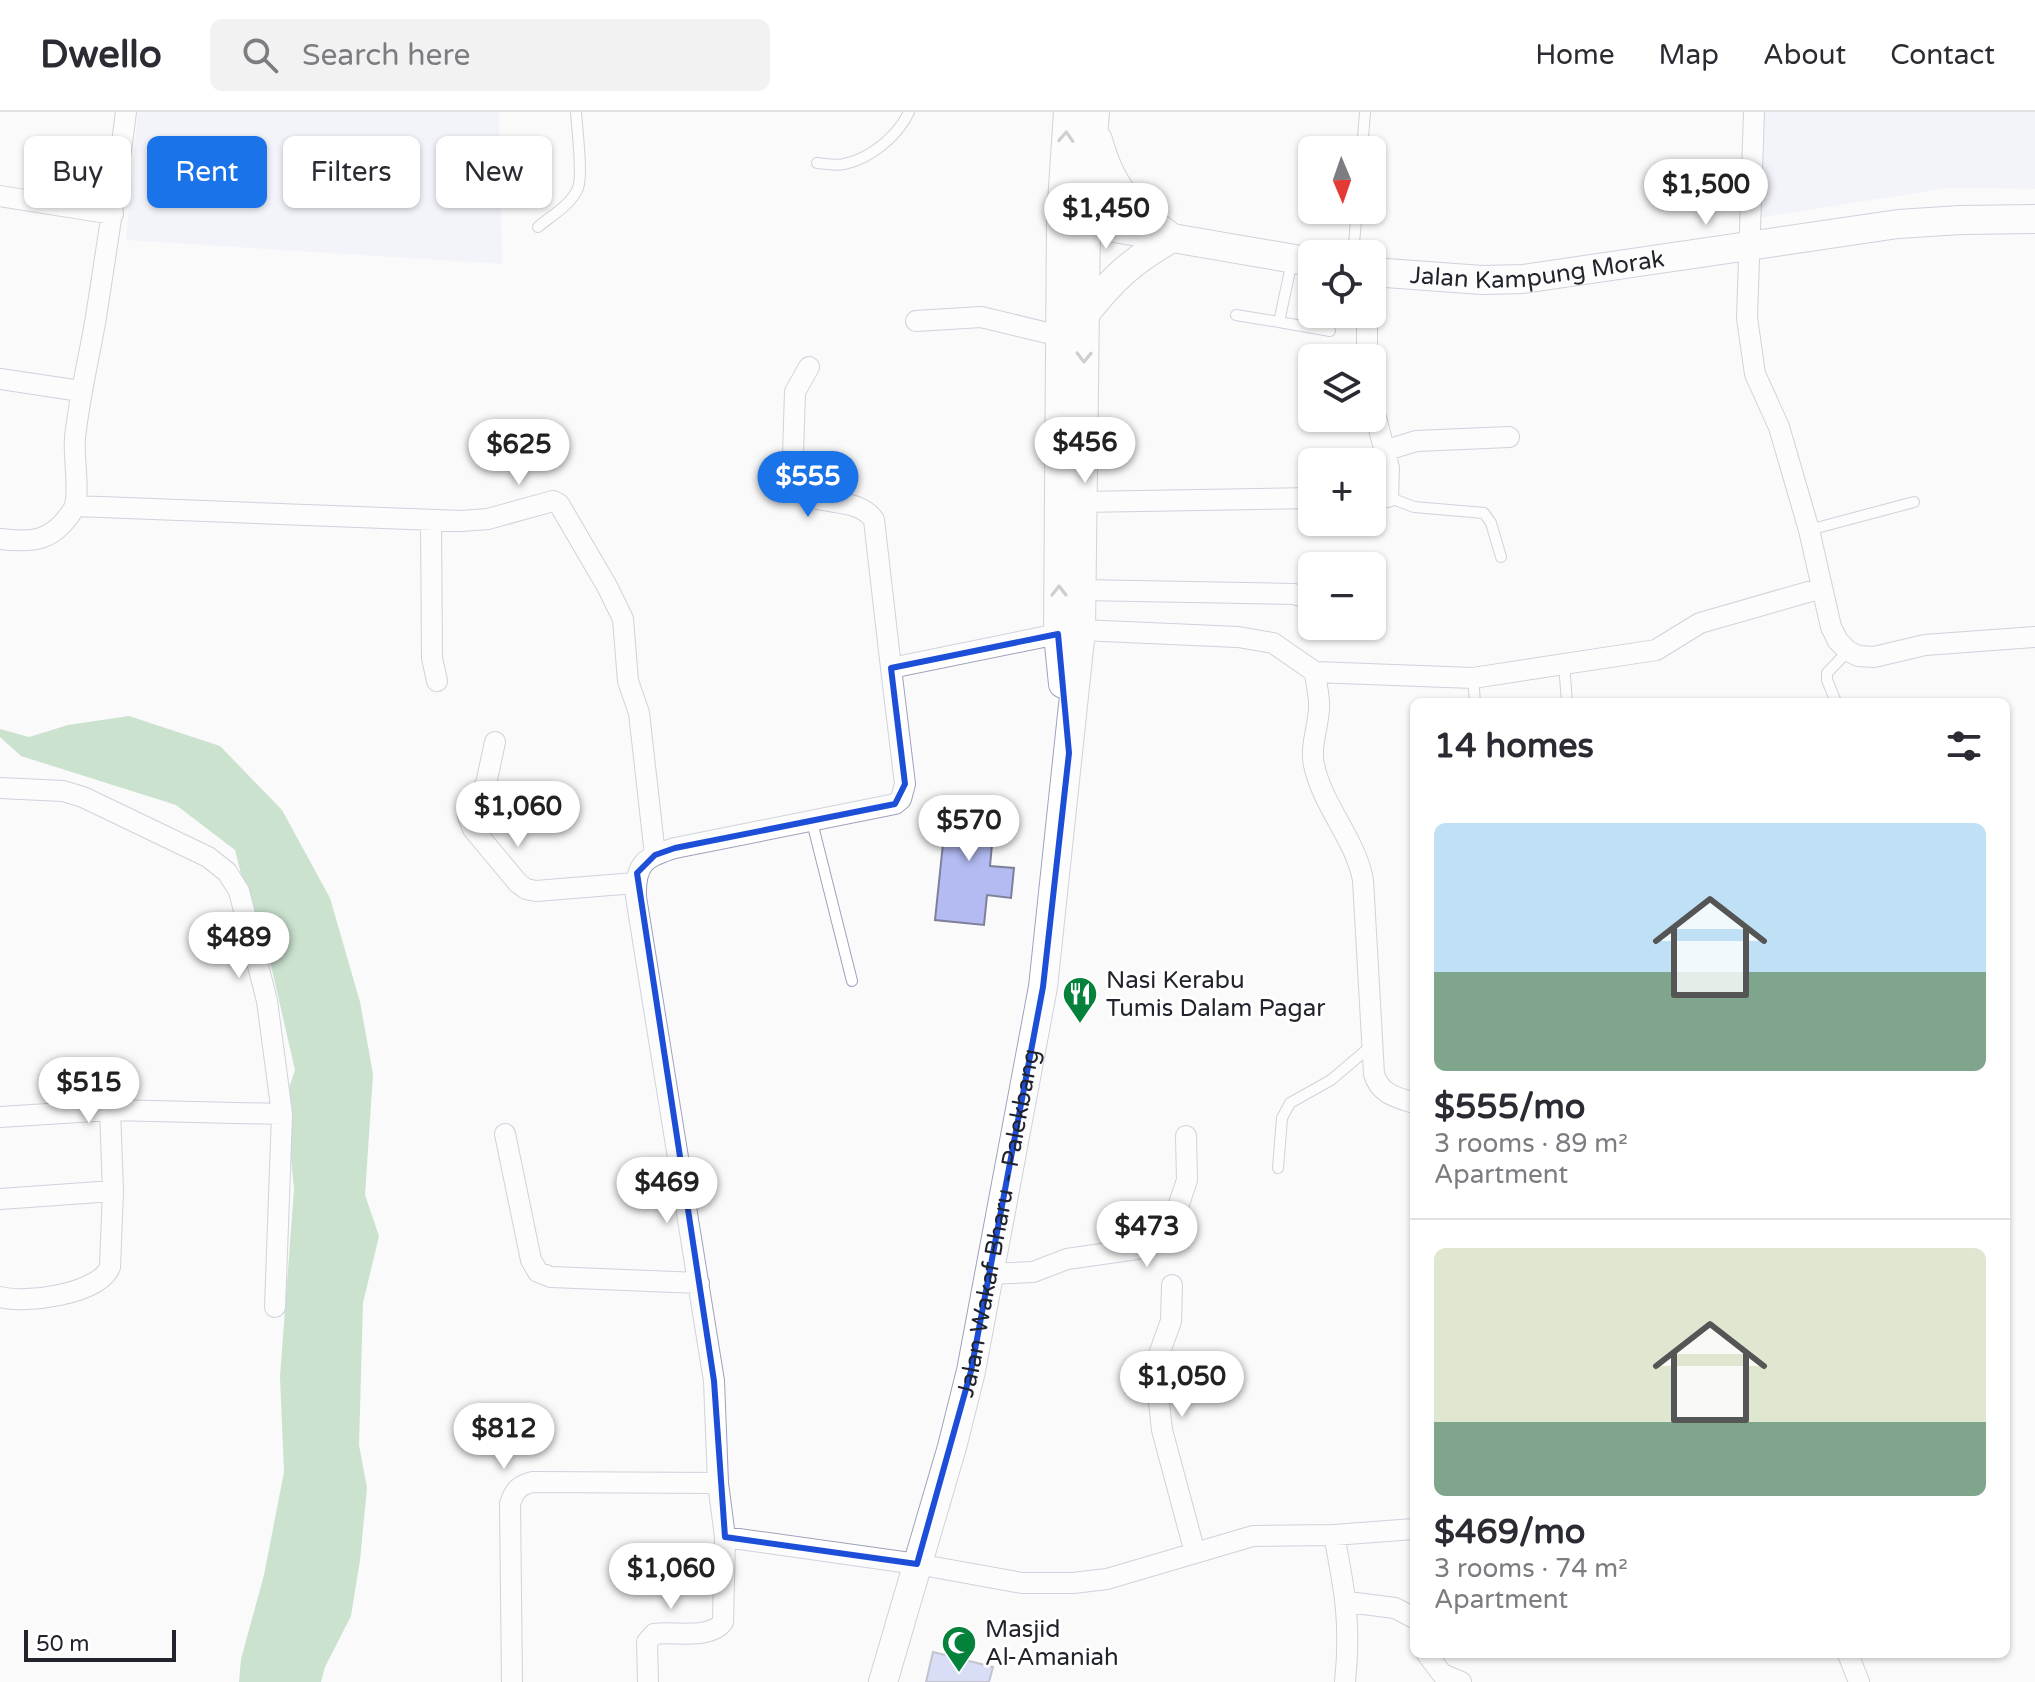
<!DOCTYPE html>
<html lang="en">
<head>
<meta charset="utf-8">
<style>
	:root { --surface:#fff; --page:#f2f2f3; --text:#2b2b33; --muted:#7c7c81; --line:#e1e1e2; --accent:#1a73e8 }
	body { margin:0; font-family:"Varela Round",sans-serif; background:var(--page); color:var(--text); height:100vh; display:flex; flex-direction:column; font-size:30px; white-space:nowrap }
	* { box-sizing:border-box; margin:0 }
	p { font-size:26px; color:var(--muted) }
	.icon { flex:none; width:44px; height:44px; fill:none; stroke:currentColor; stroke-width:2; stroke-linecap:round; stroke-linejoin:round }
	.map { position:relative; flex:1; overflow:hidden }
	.drawer { position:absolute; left:1410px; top:586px; width:600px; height:960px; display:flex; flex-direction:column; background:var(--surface); border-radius:12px; box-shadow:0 2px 6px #0004 }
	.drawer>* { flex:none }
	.banner { position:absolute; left:24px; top:24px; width:760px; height:72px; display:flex; gap:16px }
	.needle { width:52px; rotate:178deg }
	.tools { position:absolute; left:1298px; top:24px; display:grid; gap:16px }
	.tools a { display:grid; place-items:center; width:88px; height:88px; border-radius:12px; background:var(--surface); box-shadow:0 2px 6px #0004; font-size:40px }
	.scale { position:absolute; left:24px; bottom:20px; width:152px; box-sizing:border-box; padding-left:8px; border:4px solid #22242d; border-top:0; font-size:22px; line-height:28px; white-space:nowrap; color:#22242d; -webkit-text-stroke:6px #fff; paint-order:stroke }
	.price { position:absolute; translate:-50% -68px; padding:0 18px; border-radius:28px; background:#fff; color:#222; font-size:26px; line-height:52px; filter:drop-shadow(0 2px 4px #0008) }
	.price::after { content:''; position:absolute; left:50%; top:48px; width:24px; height:18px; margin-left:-12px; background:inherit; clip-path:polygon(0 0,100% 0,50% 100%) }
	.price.selected { background:var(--accent); color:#fff }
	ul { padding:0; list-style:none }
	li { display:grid; align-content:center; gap:16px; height:424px; padding:0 24px }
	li+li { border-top:2px solid var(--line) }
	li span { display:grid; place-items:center; height:248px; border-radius:12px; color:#555 }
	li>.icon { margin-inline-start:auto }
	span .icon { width:144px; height:144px; fill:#fffc; stroke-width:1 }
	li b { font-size:34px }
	h2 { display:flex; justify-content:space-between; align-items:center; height:96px; padding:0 24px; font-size:34px }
	.chip { padding:0 28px; border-radius:12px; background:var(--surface); box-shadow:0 2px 6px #0004; font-size:28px; line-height:72px }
	.chip.selected { background:var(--accent); color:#fff }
	header { display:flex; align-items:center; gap:48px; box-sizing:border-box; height:112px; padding:0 40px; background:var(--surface); border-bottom:2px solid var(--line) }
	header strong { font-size:38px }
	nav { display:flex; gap:44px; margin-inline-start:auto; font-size:28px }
	.search { width:560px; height:72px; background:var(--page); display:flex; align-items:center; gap:20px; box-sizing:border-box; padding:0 28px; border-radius:12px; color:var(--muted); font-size:30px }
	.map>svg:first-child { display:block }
</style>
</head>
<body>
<header>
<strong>Dwello</strong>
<div class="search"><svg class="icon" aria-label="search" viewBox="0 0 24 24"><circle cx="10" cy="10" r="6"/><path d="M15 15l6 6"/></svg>Search here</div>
<nav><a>Home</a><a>Map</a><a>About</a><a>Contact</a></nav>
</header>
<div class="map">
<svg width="2035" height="1570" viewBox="0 0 2035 1570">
	<rect width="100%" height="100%" fill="#fafafa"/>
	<path fill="#eceefb" d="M138,0H499L502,152L126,128Z
		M1761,0H2035V77L1948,76L1758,106Z"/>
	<path fill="#92c59c" d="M129,604L220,634L282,698L330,786L360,890L373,962L365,1083L379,1124L363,1191L359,1333L367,1376L360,1448L351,1504L325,1555L321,1570H239L241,1547L264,1463L284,1360L280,1265L294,1077L285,988L295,958L264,823L244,774L235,738L176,693L21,644L0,625V617L29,625L68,613Z"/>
	<path fill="#b3bbf2" stroke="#7d8098" stroke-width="2" d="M948,684L996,689L990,754L1014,756L1011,786L987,783L984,813L935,808Z
		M933,1540L993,1555L989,1570H926Z"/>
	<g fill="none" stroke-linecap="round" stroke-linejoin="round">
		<defs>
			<path id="lane" d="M1362,38L1365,0
				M817,51C826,52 836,54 844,52C870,47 898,24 909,0
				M538,115C551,104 572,92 578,76C583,62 577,17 576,0
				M1353,142L1357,98
				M1292,149L1279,210L1330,219
				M1236,203L1279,210
				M1388,385L1414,395L1484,401L1491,411L1501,445
				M1809,418L1914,390
				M1564,552L1567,590
				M1473,566L1475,590
				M1836,590L1827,568V561L1848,539
				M812,710L852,869
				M1278,1056L1282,1006L1290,991L1331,968L1371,934"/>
			<path id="street" d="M1754,0L1747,206L1755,262L1779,315L1809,418L1831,515L1838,529L1848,539L1858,544L1874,545L1925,533L2035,525
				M0,84L113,102
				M1372,181L1377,161
				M1367,202V246
				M916,209L981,205L1060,224
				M809,255L795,280L792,372C810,398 856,381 874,408L891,556
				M0,267L80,279
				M1372,290L1389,356L1388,385H1372
				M1384,339L1416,329L1509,325
				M1082,390L1312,386
				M75,394L461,409L488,407L553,389L559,392L608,476L623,507L628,569L639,601L655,743
				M431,409L432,546L437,569
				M0,427C34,431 53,429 73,398C81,385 73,343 75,326C79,287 88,250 95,211C106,141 117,71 126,0
				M1082,478L1294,482L1306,486L1312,491
				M1325,514L1326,516
				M1081,518L1238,525L1273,531L1315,560L1473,566L1656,538L1700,511L1822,476
				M1058,522L891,556L905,672L901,687L895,692L675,736C645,745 635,751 636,785L714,1269L718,1371L725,1425L917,1452L1022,1471H1073L1107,1467L1253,1424L1334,1423
				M1315,560C1316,572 1320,585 1319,597C1318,616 1310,634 1314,653C1323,695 1355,726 1363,768L1374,962C1380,982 1395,985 1414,991
				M495,630L486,672L473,690L468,704L473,717L518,771L526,777L536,779L635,771
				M0,676L63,679L83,685L208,745L227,760L239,779L267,889L282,1002L275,1195
				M0,1005L110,998
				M505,1022L531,1148L538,1160L551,1165L699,1171
				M0,1087L113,1079
				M989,1162L1033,1160L1067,1147L1137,1137L1163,1127L1170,1119L1187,1068L1186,1024
				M1172,1173L1171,1209L1157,1248L1156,1263L1162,1318L1195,1441
				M0,1185C26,1192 99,1182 110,1155L113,1079L110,998L282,1002
				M1348,1490L1395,1496L1414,1506
				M1427,1542L1442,1562L1461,1570
				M1848,1542L1859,1570
				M512,1570L510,1392C514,1379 518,1374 532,1370L718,1371
				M648,1570L647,1530L654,1522C674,1519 710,1528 723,1510L725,1425
				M1345,1570C1351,1513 1345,1479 1334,1423L1414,1417"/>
			<g id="secondary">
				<path d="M1098,28C1111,76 1129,94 1168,123"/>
				<path d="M1068,108L1312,150"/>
				<path id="s1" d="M1372,160L1482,168L1523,167L1898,112L1961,108L2035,107"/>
				<path d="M1085,202C1113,166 1132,149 1172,126"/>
				<path d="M1063,572L1058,522L1061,106L1068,0"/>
				<path id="s2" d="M883,1570L952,1335L971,1259L1043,875L1081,518L1086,111L1095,0"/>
			</g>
		</defs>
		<use href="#lane" stroke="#9ea2ba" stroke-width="12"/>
		<use href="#street" stroke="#9ea2ba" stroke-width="22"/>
		<use href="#secondary" stroke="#9ea2ba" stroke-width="30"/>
		<use href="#lane" stroke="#fff" stroke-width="10"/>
		<use href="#street" stroke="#fff" stroke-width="20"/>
		<use href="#secondary" stroke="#fff" stroke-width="28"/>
	</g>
	<defs><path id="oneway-chevron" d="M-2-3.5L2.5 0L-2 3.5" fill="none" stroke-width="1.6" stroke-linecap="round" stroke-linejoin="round" transform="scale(2)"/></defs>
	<g stroke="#9c9ca0">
		<use href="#oneway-chevron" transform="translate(1066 25) rotate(-87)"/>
		<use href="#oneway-chevron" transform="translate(1084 245) rotate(91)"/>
		<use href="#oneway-chevron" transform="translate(1059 479) rotate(-90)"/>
	</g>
	<path d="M0 0H2035V1570H0ZM1058,522L1069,641L1043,875L971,1259L917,1452L725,1425L714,1269L637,761L655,743L675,736L895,692L905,672L891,556Z" fill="#fafafa" fill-opacity=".55" fill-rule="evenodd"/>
	<path fill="none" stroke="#1d4ed8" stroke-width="6" stroke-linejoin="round" d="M1058,522L1069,641L1043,875L971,1259L917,1452L725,1425L714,1269L637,761L655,743L675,736L895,692L905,672L891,556Z"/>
	<defs>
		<symbol id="restaurant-pin" viewBox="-11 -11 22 30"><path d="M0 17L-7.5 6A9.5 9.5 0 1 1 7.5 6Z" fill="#04823b" stroke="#fff"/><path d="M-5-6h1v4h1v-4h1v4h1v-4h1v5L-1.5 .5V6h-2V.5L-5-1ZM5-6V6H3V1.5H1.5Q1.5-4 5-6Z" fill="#fff"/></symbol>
		<symbol id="mosque-pin" viewBox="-11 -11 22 30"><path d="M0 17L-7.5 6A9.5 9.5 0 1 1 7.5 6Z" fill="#04823b" stroke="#fff"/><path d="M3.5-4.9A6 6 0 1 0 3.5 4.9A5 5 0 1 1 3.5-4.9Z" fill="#fff"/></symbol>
	</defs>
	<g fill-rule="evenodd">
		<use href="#restaurant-pin" x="1060" y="862" width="40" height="54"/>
		<use href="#mosque-pin" x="939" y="1511" width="40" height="54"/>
	</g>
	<g text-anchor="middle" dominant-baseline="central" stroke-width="6" stroke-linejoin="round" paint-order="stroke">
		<g font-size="24" fill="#22242d" stroke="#fff">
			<text stroke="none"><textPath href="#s1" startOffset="166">Jalan Kampung Morak</textPath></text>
			<text stroke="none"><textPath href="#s2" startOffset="474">Jalan Wakaf Bharu - Palekbang</textPath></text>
		</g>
		<g font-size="24" fill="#22242d" stroke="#fff" text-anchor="start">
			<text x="1106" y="868">Nasi Kerabu<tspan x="1106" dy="28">Tumis Dalam Pagar</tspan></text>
			<text x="985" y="1517">Masjid<tspan x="985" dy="28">Al-Amaniah</tspan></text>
		</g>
	</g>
</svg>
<div class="tools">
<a><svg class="needle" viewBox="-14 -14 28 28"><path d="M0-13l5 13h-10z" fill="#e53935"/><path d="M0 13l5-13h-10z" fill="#7c7c81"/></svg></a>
<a><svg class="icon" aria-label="locate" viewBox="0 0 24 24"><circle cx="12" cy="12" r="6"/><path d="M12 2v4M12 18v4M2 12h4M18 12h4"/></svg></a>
<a><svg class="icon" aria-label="layers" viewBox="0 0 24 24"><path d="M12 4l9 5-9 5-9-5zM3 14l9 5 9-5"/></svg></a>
<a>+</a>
<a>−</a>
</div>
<div class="scale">50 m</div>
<b class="price" style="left:1706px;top:115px">$1,500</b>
<b class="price" style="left:1106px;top:139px">$1,450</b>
<b class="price" style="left:1085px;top:373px">$456</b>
<b class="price" style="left:519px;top:375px">$625</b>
<b class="price selected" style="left:808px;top:407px">$555</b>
<b class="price" style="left:518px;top:737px">$1,060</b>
<b class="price" style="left:969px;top:751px">$570</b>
<b class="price" style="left:239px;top:868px">$489</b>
<b class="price" style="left:89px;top:1013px">$515</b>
<b class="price" style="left:667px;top:1113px">$469</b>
<b class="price" style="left:1147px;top:1157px">$473</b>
<b class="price" style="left:1182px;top:1307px">$1,050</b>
<b class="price" style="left:504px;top:1359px">$812</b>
<b class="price" style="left:671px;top:1499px">$1,060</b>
<div class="banner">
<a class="chip">Buy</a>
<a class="chip selected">Rent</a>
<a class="chip">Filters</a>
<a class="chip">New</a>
</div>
<section class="drawer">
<h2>14 homes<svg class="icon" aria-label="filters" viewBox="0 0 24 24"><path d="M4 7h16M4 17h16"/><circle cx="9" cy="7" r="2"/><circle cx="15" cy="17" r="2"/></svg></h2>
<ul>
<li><span style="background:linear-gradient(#bfe0f5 60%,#7fa58c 0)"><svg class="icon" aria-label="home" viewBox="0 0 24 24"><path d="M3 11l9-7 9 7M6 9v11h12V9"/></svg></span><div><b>$555/mo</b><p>3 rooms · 89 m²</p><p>Apartment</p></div></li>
<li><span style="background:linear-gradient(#dfe7d0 70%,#7fa58c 0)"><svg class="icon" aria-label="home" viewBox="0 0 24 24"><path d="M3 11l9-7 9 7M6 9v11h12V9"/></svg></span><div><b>$469/mo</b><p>3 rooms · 74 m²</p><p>Apartment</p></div></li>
</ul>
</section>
</div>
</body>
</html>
